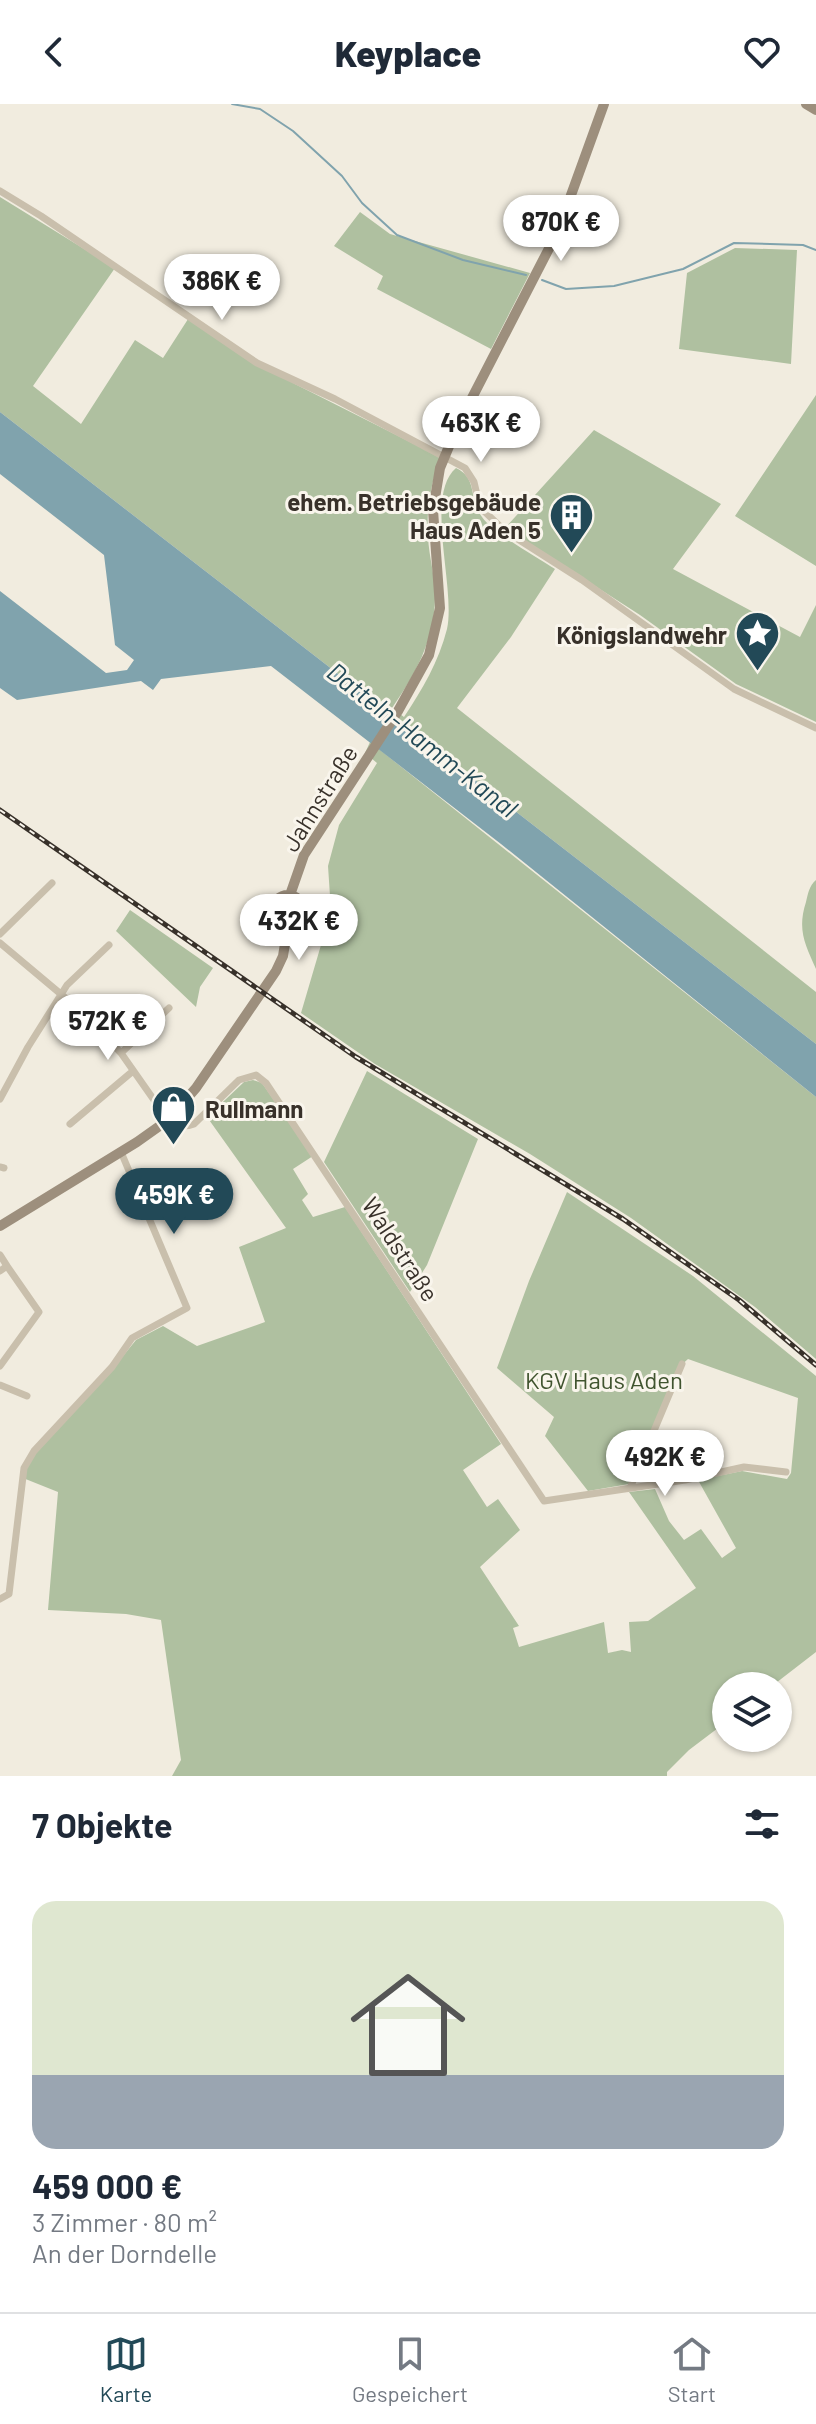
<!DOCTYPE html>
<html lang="de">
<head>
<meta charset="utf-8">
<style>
	:root { --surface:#fff; --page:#f2f2f3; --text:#1f2937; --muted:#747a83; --line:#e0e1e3; --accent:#224957 }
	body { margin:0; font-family:Barlow,sans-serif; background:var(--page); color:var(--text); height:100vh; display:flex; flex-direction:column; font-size:30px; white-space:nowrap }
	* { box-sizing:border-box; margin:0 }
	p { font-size:26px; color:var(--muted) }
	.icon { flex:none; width:44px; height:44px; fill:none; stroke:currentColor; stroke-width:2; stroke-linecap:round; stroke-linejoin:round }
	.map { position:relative; height:1672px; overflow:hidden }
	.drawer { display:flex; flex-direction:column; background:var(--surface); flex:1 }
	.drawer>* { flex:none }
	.controls { position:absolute; left:712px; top:1568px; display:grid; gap:16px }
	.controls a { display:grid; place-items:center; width:80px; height:80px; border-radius:50%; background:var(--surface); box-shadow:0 2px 6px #0004; font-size:40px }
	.price { position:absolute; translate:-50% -68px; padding:0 18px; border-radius:28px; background:#fff; color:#222; font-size:26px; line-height:52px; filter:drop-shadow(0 2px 4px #0008) }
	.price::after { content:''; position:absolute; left:50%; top:48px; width:24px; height:18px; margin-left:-12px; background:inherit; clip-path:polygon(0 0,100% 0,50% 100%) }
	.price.selected { background:var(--accent); color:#fff }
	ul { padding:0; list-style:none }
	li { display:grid; align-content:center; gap:16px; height:424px; padding:0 32px }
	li+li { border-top:2px solid var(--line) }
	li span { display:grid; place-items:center; height:248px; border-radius:24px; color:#555 }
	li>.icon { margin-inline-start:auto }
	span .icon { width:144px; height:144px; fill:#fffc; stroke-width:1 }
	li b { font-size:34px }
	h2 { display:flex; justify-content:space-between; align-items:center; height:96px; padding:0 32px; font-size:34px }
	header { display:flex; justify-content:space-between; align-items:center; height:104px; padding:0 32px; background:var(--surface); font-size:36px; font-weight:800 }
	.tabs { display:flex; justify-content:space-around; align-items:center; height:112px; border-top:2px solid var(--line); background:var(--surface); font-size:22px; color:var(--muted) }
	.tabs a { display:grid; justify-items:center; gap:4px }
	.tabs .selected { color:var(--accent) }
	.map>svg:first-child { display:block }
</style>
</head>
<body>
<header><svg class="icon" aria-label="back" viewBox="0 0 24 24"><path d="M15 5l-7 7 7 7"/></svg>Keyplace<svg class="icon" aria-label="heart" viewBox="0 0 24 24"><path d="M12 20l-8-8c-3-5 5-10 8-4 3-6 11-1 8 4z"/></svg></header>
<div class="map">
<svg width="816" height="1672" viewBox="0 0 816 1672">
	<rect width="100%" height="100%" fill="#f1ecdf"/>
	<path fill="#afc0a0" d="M0,93L115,164L33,282L81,320L135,236L163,254L190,212L295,280L440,353C431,381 426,404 428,433C429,454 436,475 435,495C434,537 415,571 392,604L404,613C422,586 439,557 447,525C456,484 424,391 456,364C478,374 468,394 482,413C493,429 537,453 555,465L511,533L457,604L816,888V940L0,308Z
		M360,108L390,130L530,169L491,245L377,185L383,172L334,142Z
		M735,144L797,146L791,260L679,245L687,169Z
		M816,291V462L735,412Z
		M594,326L721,400L673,465L800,533L816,501V618L736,580L640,511L505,424Z
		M370,638L816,993V1255L755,1203L631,1114L530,1050L375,960L301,909L331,807L328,762L339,721L377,659L365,649Z
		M816,776V865C805,840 797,826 806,798C808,790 809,782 816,776Z
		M130,806L213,864L200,883L196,903L116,827Z
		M367,967L478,1035L427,1161L410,1188L324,1058Z
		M253,976L262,979L313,1052L293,1065L308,1090L302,1096L313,1113L345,1103L501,1340L463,1366L487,1403L498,1395L520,1426L480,1463L519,1522L513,1524L519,1543L604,1518L608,1549L622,1546L631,1548L629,1518L648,1517L696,1484L629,1388L655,1385L669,1417L684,1436L701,1425L722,1454L736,1444L698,1376L742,1367L787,1375L791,1369L798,1294L688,1255L677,1265L629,1380L588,1387L545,1332L554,1313L497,1264L529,1177L567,1088L693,1172L816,1272V1548L772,1582H726V1618L689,1646L667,1668V1672H172L181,1656L161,1516L126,1510L48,1506L58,1388L23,1374L34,1347L110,1268L136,1236L163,1222L197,1242L265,1218L239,1143L286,1124L207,1013L244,978Z"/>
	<path fill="#80a3ad" d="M0,308L816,940V993L501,740L271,562L161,575L153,586L141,577L17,596L0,584V487L106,569L127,566L134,556L115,541L104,451L0,370Z"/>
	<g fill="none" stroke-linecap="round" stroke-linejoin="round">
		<path stroke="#80a3ad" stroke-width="2" d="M232,0L260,5L293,27L342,72L362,99L397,131L463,156L526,171
			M542,176L566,185L614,182L683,165L734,139L803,141L816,146"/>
		<path stroke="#c9bfac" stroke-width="7" d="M0,87L41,112L257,259L335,295L465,364L474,378L478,395L485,408L505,427L582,476L734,585L816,624
			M0,830L52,779
			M0,839L81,907L121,949L168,1016C177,1022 184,1024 194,1020L239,976L256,971L266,979L544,1397L685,1376L744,1363L786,1368
			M121,949L169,904
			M0,995L28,943L67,881L109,841
			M70,1020L133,967
			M0,1063L4,1064
			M0,1151L7,1162
			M0,1167L7,1162L39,1208L0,1262
			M0,1281L27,1292
			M630,1384L682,1260
			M0,1495L9,1490L24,1364L34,1347L112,1263L132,1234L187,1204L121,1048"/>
		<path stroke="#9d8f7d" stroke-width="10" d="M806,0L816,6
			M273 806a15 15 0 1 1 30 0a15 15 0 1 1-30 0Z
			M290,791L304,751L398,607L429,551L440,504L433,406L440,364L457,323L558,127L604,0
			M0,1122L137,1038L168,1016L196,984L276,867L283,852L288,821"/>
		<defs>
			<path id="rail" d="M0,706L356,953L623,1115L739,1196L816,1261"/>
		</defs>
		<use href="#rail" stroke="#38312a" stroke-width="5"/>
		<use href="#rail" stroke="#f9f5ec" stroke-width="2" stroke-dasharray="6" stroke-linecap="butt"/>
	</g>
	<defs>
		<symbol id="building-pin" viewBox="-11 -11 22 30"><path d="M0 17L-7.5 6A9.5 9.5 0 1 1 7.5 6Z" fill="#224957" stroke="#f9f5ec"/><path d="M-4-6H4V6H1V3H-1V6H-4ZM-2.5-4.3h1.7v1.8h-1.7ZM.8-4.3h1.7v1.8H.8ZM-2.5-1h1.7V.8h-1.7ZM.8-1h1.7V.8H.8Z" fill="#fff"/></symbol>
		<symbol id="sight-pin" viewBox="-11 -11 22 30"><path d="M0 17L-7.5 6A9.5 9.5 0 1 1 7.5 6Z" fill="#224957" stroke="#f9f5ec"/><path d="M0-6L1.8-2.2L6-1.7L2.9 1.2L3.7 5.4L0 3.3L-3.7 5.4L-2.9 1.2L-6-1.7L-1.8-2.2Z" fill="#fff"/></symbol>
		<symbol id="shop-pin" viewBox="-11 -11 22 30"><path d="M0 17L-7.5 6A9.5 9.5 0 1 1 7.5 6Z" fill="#224957" stroke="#f9f5ec"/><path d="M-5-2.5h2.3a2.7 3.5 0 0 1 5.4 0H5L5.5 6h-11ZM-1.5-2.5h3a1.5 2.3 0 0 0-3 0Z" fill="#fff"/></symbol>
	</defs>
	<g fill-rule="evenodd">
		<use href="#building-pin" x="546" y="386" width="51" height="69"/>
		<use href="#sight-pin" x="732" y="504" width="51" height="69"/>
		<use href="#shop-pin" x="148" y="978" width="51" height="69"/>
	</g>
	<g text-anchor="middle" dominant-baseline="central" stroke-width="6" stroke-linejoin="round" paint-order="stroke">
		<g font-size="24" font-weight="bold" fill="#38312a" stroke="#f9f5ec" text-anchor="end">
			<text x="541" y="397">ehem. Betriebsgebäude<tspan x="541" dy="28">Haus Aden 5</tspan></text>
			<text x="727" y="530">Königslandwehr</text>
			<text x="205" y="1004" text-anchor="start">Rullmann</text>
		</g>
		<g font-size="24" fill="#38312a" stroke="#f9f5ec">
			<text transform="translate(319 694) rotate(-58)">Jahnstraße</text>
			<text transform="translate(401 1145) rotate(57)">Waldstraße</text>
		</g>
		<g font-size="24" fill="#40542f" stroke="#f9f5ec">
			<text x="604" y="1275">KGV Haus Aden</text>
		</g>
		<g font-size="26" font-style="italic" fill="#224957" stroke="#f9f5ec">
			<text transform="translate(423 635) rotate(38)">Datteln-Hamm-Kanal</text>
		</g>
	</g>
</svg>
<div class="controls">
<a><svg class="icon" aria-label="layers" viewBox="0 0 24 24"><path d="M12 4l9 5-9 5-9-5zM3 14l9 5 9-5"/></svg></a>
</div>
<b class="price" style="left:561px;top:159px">870K €</b>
<b class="price" style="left:222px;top:218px">386K €</b>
<b class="price" style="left:481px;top:360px">463K €</b>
<b class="price" style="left:299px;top:858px">432K €</b>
<b class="price" style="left:108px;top:958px">572K €</b>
<b class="price selected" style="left:174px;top:1132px">459K €</b>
<b class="price" style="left:665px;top:1394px">492K €</b>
</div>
<section class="drawer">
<h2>7 Objekte<svg class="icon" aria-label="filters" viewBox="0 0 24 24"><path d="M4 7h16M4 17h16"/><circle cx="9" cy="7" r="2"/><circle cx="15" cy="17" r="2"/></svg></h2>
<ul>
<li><span style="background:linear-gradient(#dfe7d0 70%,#9aa5b1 0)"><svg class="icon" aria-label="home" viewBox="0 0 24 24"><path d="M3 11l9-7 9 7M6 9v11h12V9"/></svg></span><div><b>459 000 €</b><p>3 Zimmer · 80 m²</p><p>An der Dorndelle</p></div></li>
</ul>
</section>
<nav class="tabs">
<a class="selected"><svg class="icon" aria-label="map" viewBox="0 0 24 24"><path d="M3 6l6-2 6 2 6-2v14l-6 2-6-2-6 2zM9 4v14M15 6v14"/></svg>Karte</a>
<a><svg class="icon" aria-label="saved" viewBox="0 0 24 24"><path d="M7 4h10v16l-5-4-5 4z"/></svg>Gespeichert</a>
<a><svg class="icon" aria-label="home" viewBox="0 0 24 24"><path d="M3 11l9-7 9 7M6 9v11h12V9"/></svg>Start</a>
</nav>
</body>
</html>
